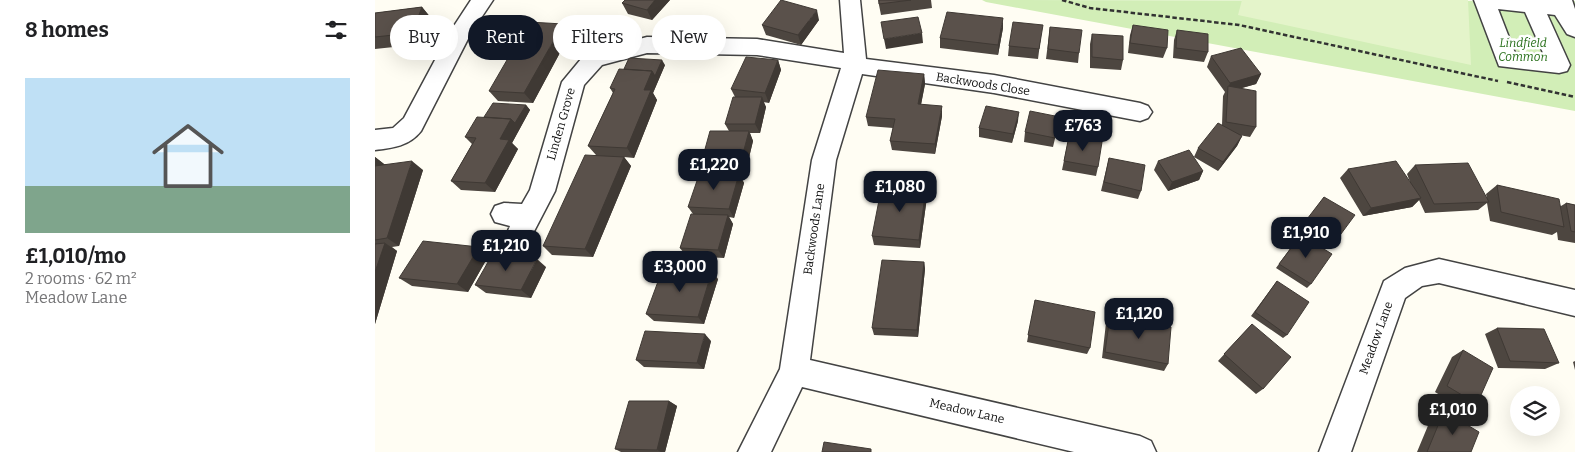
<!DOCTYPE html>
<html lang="en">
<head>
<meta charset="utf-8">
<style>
	:root { --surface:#fff; --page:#f2f2f2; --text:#202124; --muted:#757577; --accent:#111827 }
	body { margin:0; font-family:Bitter,serif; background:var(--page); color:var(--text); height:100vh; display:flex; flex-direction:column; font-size:19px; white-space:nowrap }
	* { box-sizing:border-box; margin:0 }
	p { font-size:16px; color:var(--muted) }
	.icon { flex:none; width:28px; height:28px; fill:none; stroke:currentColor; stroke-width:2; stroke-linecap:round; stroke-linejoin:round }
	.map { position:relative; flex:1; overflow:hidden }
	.drawer { display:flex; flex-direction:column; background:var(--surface); width:375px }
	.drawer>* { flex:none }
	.top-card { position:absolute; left:15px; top:15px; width:475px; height:45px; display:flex; gap:10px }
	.controls { position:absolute; left:1135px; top:386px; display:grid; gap:10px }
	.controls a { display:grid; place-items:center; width:50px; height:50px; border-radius:50%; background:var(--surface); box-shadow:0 5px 20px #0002; font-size:25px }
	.price { position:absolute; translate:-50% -42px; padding:0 11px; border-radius:10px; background:var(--accent); color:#fff; font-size:16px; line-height:32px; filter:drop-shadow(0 1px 2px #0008) }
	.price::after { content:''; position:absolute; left:50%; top:30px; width:15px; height:11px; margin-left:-8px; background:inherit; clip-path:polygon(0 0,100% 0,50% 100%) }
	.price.on { background:#222; color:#fff }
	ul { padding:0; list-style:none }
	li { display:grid; align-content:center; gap:10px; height:265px; padding:0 25px }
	li span { display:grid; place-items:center; height:155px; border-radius:0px; color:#555 }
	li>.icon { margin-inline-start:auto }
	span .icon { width:90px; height:90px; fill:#fffc; stroke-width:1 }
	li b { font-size:21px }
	h2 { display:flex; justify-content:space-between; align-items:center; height:60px; padding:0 25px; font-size:21px }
	.tag { padding:0 18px; border-radius:22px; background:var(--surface); box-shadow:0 5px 20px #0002; font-size:18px; line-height:45px }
	.tag.on { background:var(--accent); color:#fff }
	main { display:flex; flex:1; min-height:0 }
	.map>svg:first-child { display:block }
</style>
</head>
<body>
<main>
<section class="drawer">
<h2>8 homes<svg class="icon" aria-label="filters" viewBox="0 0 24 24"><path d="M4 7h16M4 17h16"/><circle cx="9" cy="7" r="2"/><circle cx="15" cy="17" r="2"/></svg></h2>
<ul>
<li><span style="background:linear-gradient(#bfe0f5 70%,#7fa58c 0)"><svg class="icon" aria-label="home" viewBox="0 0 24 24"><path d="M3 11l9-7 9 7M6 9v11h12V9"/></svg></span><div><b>£1,010/mo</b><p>2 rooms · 62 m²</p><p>Meadow Lane</p></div></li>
</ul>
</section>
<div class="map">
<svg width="1200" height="452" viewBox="0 0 1200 452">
	<rect width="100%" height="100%" fill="#fffdf3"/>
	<path fill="#d2eeb7" d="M607,0L1200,1V111L611,2Z"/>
	<path fill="#e4f4ca" d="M867,0H1093L1096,65L863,15Z"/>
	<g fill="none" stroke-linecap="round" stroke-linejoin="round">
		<defs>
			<path id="minor" d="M96,0H118L96,33L46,131C34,146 18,148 0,150V130L18,128L29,118L75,32Z
				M465,0H485L491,59L619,75L765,103L773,106L777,112L773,118L765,121L619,93L487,74L461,160L435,360L765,436L776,441L781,452H699L427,387L396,452H363L405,369L437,160L466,68L382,55L272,53L227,65L209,85L180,191L154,241L145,244L136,241L132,233L135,226L120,222L116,214L120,206L129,203L147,204L155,190L187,82L211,53L272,37L382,39L469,53Z
				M1099,0H1197L1200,9V37L1192,34L1180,15L1172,14L1195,65L1192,71L1184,73L1124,66ZM1123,9L1150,12L1169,55L1140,53Z
				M1064,259L1200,290V316L1064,283L1047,286L1030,298L976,452H944L1009,281L1030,268Z"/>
		</defs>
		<use href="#minor" stroke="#434343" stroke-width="3"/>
		<path stroke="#323232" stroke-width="2.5" stroke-dasharray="4.5 2.5" stroke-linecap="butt" d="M687,0L715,8L864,25L1123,81
			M1132,82L1200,97"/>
		<use href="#minor" fill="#fff" fill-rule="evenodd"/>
	</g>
	<path fill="#4d4640" d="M295,0L277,20L253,14L247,3Z
		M503,0H556L557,8L506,15Z
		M47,7L56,18L47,44L0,49V13Z
		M444,20L426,45L391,35L387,25Z
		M758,25L792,48L788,58L753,53L755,35Z
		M675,27L704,53L703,63L671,59Z
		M628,28L623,55L565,48V38Z
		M802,30L833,52L829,62L798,58L799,40Z
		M195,34L158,103L123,101L114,91Z
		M717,34L748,60L746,70L715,68V44Z
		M666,36L663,59L633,56L634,46Z
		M836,56L886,74L881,84L867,88L881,127L875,137L864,135L867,136L862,146L843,171L819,157L823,148L847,125L848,96L850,92L832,67Z
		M403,60L406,70L394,103L388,102L391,107L385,133H375L378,141L371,170H332L327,160L354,131L350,124L360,97L356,89Z
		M290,65L278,93L282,100L259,158L249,157L256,166L218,257L177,255L168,246L221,155L213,146L238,93L235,88L249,69Z
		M549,74L550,84L546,105L567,116L560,154L517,150L515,141L518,128L493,126L491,117Z
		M151,105L155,110L137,143L143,149L120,192L86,190L76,181L97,144L90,137L109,117Z
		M643,121L637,143L604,137V128Z
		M683,126L678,147L649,142L650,132Z
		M694,136L723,167L721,176L687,170Z
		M0,157L9,164L48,170L24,246L17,247L22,251L0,324Z
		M734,158L766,191L763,199L726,191Z
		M783,161L828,171L824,180L793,191L779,170Z
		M1040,165L1112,199L1111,194L1122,185L1186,206L1191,203L1200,205V243L1183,240L1182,232L1177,235L1115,221L1112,203L1103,210L1050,213L1044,200L1037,207L988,216L965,178L973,169L1035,182L1032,174Z
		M364,174L369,183L359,218L354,217L358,224L349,258L311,256L305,248L318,214L313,207Z
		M551,188L552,197L545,248L499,245L497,236Z
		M949,197L960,242L956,247L926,228Z
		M922,239L936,284L932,288L901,268Z
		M104,247L114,255L93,292L37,286L24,278Z
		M549,262L550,269L543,337L499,335L497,328Z
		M171,267L156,298L111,293L100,285Z
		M343,279L329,324L279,321L271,314Z
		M902,281L912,335L908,338L876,316Z
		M660,300L715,348L712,354L652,342Z
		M735,316L793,364L789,371L727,358L731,323Z
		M877,324L888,389L881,394L843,361Z
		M1122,328L1184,363L1170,369L1123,368L1110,334Z
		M336,341L329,369L269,367L261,360Z
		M1088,350L1102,404L1089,410L1060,392L1077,357Z
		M1200,361V370L1198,362Z
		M294,401L302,406L290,452H246L240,449Z
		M1069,411L1096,452H1042L1057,416Z"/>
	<path fill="#3f3934" d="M280,0H295L277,20L272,10Z
		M47,7L56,18L47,44L37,33Z
		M442,10L444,20L426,45L423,35Z
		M628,18V28L623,55V45Z
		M188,24L195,34L158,103L149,93Z
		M547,33L548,43L511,49L509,39Z
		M287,60L290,65L278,93L282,100L259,158L252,148L269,90L277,71Z
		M403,60L406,70L394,103L390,93Z
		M549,74L550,84L544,114L543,104Z
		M886,74L881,84L852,92L853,88L855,83Z
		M387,97L391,107L385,133L380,124Z
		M151,105L155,110L137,143L143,149L120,192L110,183L125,139L136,119Z
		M567,106V116L560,154V144Z
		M644,112L643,121L637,143L638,134Z
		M374,131L378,141L371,170L366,161Z
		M867,136L862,146L843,171L848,162Z
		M0,157L9,164L0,188Z
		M249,157L256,166L218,257L210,249Z
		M37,161L48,170L24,246L12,238Z
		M828,171L824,180L793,191L797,182Z
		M364,174L369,183L359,218L354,209Z
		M551,188L552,197L545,248L544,240Z
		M1046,198L1037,207L988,216L996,208Z
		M353,215L358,224L349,258L343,250Z
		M10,243L22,251L0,324V272Z
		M104,247L114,255L93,292L82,284Z
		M162,259L171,267L156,298L146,290Z
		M549,262L550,269L543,337L542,330Z
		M337,271L343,279L329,324L323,317Z
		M330,334L336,341L329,369L322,363Z
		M294,401L302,406L290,452H286L282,450Z"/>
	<path fill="#5a514b" stroke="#3f3934" d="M250,0H280L272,10L247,3Z
		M406,0L442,10L423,35L387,25Z
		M504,0H536L504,4Z
		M47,7L37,33L0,37V13Z
		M572,12L628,18L623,45L565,38Z
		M543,17L547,33L509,39L506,22Z
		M154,22L188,24L149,93L114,91Z
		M638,22L668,25L664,49L634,46Z
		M758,25L793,30L792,48L755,43Z
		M675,27L707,30L704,53L673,49Z
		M802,30L833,34V52L801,48Z
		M717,34L748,36V60L717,57Z
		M866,48L886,74L855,83L836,56Z
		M371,57L403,60L390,93L356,89Z
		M254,58L287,60L280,76L277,71L249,69Z
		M244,69L277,71L269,90H276L252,148L213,146L240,89L235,88Z
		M503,70L549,74L543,104L567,106L560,144L515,141L520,119L491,117Z
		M853,86L881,91V127L851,122Z
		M358,97H387L380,124H350Z
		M118,103L151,105L140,123L136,119L109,117Z
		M611,106L644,112L638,134L604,128Z
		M655,111L685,117L680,138L650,132Z
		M102,117L136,119L125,139L134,140L110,183L76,181L101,138L90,137Z
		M843,123L867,136L848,162L823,148Z
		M335,131H374L366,161L327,160Z
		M694,136L727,142L723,167L689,161Z
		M814,150L828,171L797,182L783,161Z
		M210,155L249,157L210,249L168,246Z
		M734,158L770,165L766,191L729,182Z
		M37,161L12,238L0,240V166Z
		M1021,161L1046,198L996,208L973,169Z
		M1093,163L1114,202L1059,204L1040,165Z
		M325,172L364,174L354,209L313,207Z
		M507,185L551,188L544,240L497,236Z
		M1122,185L1184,199L1189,227L1126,212Z
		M949,197L980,215L960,242L929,223Z
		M1191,203L1200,205V232L1196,231Z
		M316,214L353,215L343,250L305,248Z
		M926,235L957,254L936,284L904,264Z
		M48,241L104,247L82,284L24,278Z
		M10,243L0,272V244Z
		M117,255L162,259L146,290L100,285Z
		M507,260L549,262L542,330L497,328Z
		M288,268L337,271L323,317L271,314Z
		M902,281L934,302L912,335L880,312Z
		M660,300L720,312L715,348L653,335Z
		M735,316L796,327L793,364L730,352Z
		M877,324L916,357L888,389L849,354Z
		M1122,328L1169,329L1184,363L1135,361Z
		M270,331L330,334L322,363L261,360Z
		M1088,350L1118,368L1102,404L1072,386Z
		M254,401H294L282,450L240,449Z
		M1069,411L1104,432L1096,452H1052Z
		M449,442L496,449V452H447Z"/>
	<g text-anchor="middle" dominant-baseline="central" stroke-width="5" stroke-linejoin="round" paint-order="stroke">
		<g font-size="12" font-style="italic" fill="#276f19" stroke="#fff">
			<text x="1148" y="43">Lindfield<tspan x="1148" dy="14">Common</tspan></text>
		</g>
		<g font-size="12" fill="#101010" stroke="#fff">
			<text transform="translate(608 84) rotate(9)">Backwoods Close</text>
			<text transform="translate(186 124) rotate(-74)">Linden Grove</text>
			<text transform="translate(439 229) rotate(-82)">Backwoods Lane</text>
			<text transform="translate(1001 338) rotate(-70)">Meadow Lane</text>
			<text transform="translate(592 411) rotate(13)">Meadow Lane</text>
		</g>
	</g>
</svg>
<div class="controls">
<a><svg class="icon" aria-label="layers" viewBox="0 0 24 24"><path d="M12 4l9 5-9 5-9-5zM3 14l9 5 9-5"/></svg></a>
</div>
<b class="price" style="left:708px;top:152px">£763</b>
<b class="price" style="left:339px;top:191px">£1,220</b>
<b class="price" style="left:525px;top:213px">£1,080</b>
<b class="price" style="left:931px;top:259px">£1,910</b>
<b class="price" style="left:131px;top:272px">£1,210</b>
<b class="price" style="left:305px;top:293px">£3,000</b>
<b class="price" style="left:764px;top:340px">£1,120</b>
<b class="price on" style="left:1078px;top:436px">£1,010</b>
<div class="top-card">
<a class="tag">Buy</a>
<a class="tag on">Rent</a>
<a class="tag">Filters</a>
<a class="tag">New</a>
</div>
</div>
</main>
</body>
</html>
